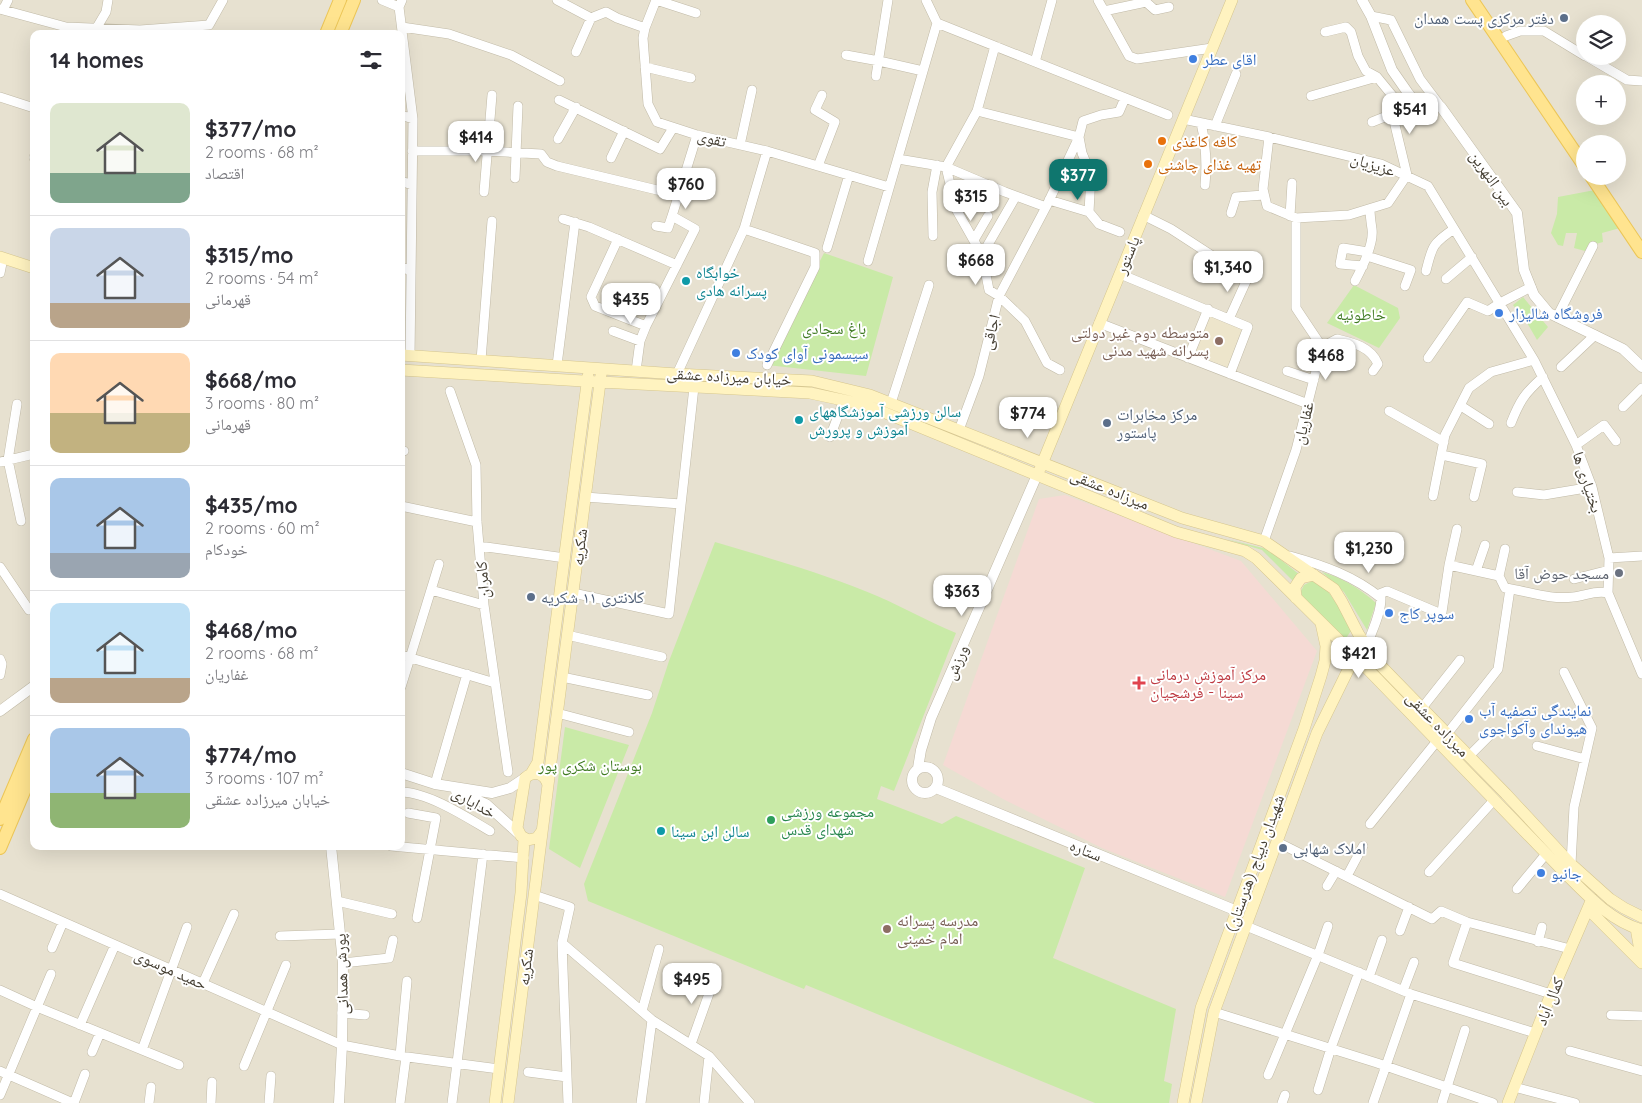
<!DOCTYPE html>
<html lang="en">
<head>
<meta charset="utf-8">
<style>
	:root { --surface:#fff; --page:#f7f7f7; --text:#2b2b33; --muted:#7c7c81; --line:#e1e1e2; --accent:#0f766e }
	body { margin:0; font-family:Quicksand,"Noto Naskh Arabic",sans-serif; background:var(--page); color:var(--text); height:100vh; display:flex; flex-direction:column; font-size:19px; white-space:nowrap }
	* { box-sizing:border-box; margin:0 }
	p { font-size:16px; color:var(--muted) }
	.icon { flex:none; width:28px; height:28px; fill:none; stroke:currentColor; stroke-width:2; stroke-linecap:round; stroke-linejoin:round }
	.map { position:relative; flex:1; overflow:hidden }
	.sheet { position:absolute; left:30px; top:30px; width:375px; height:820px; display:flex; flex-direction:column; background:var(--surface); border-radius:10px; box-shadow:0 5px 20px #0002 }
	.sheet>* { flex:none }
	.tools { position:absolute; left:1576px; top:15px; display:grid; gap:10px }
	.tools a { display:grid; place-items:center; width:50px; height:50px; border-radius:50%; background:var(--surface); box-shadow:0 5px 20px #0002; font-size:25px }
	.price { position:absolute; translate:-50% -42px; padding:0 11px; border-radius:10px; background:#fff; color:#222; font-size:16px; line-height:32px; filter:drop-shadow(0 1px 2px #0008) }
	.price::after { content:''; position:absolute; left:50%; top:30px; width:15px; height:11px; margin-left:-8px; background:inherit; clip-path:polygon(0 0,100% 0,50% 100%) }
	.price.selected { background:var(--accent); color:#fff }
	ul { padding:0; list-style:none }
	li { display:flex; align-items:center; gap:15px; height:125px; padding:0 20px }
	li+li { border-top:1px solid var(--line) }
	li span { display:grid; place-items:center; flex:none; width:140px; height:100px; border-radius:10px; color:#555 }
	li>.icon { margin-inline-start:auto }
	span .icon { width:60px; height:60px; fill:#fffc; stroke-width:1 }
	li b { font-size:21px }
	h2 { display:flex; justify-content:space-between; align-items:center; height:60px; padding:0 20px; font-size:21px }
	.map>svg:first-child { display:block }
</style>
</head>
<body>
<div class="map">
<svg width="1642" height="1103" viewBox="0 0 1642 1103">
	<rect width="100%" height="100%" fill="#f3eee2"/>
	<path fill="#e7e1d0" fill-rule="evenodd" d="M0,0H1642V1103H0ZM1585,24H1618V56H1585ZM34,34H401V846H34ZM1585,84H1618V116H1585ZM1585,144H1618V176H1585Z"/>
	<path fill="#ede5cb" d="M1209,314L1244,327L1229,368L1194,355Z"/>
	<path fill="#f5dad4" d="M1065,495L1241,561L1317,651L1225,897L1102,848L1003,799L943,765L1039,499Z"/>
	<path fill="#c9eaa7" d="M1595,190L1620,228L1602,233L1603,242L1589,246L1585,251L1574,248L1577,233H1566L1563,246L1558,245L1551,233L1557,214L1558,197Z
		M824,253L893,277L866,376L767,365Z
		M1354,285L1398,308L1400,318L1379,348L1327,323Z
		M1523,297L1548,327L1537,340L1526,321L1513,305Z
		M1226,539L1267,549L1300,575L1294,582L1262,550Z
		M715,542C765,557 816,571 865,591C896,603 925,620 956,633L894,791L881,786L877,799L942,824L956,816L1085,868L1053,958L1176,1009L1164,1081L1172,1084L1169,1103H1095L806,985L804,989L588,901L584,884L652,713L669,661Z
		M1322,572C1343,578 1359,588 1376,603L1367,630L1344,592Z
		M1312,581L1325,587L1345,616L1351,631L1346,638H1341L1302,596L1301,591L1304,585Z
		M565,727L629,745L580,868L549,849Z"/>
	<g fill="none" stroke-linecap="round" stroke-linejoin="round">
		<defs>
			<path id="minor" d="M382,0L399,7
				M402,0L399,7L413,119L410,356
				M557,0L591,18L606,12L617,18L645,28
				M656,0L645,28L643,38L648,104L657,122L697,135L767,151L889,187
				M656,0L696,13
				M926,0L937,23L1168,115
				M1098,0L1129,56L1137,59L1212,48
				M0,9L66,27L140,30L209,25L223,0
				M3,10L8,0
				M1104,11L1146,2L1155,10L1169,7
				M1371,16L1391,20L1420,79L1441,107
				M402,27L449,34L511,55L560,81
				M1325,32L1346,27L1351,32L1358,56L1366,71L1377,77L1400,105
				M93,34L106,12L108,0
				M1506,36L1520,31H1544L1585,56
				M576,52L591,18
				M846,55L879,61L923,71
				M1586,56L1627,80L1642,81
				M1035,62L1052,0
				M645,67L691,78
				M876,76L888,0
				M1311,96L1377,77
				M0,97L34,108
				M559,100L660,149L673,128
				M977,111L1079,137
				M401,115L413,119
				M1183,119L1269,137L1381,164L1428,186L1534,360L1576,445L1592,487L1609,558L1608,593L1642,674
				M1372,122L1397,112
				M1201,123C1206,144 1207,163 1205,185
				M1215,126L1236,74
				M1079,137L1082,153L1091,175L1089,212L1099,224L1120,232
				M1269,137L1263,189L1267,206L1296,218L1349,215L1388,203L1407,175L1394,121L1400,105L1408,93
				M558,139L576,107
				M740,145L752,90
				M412,151H487L541,154L547,162L557,166L678,195
				M34,158V157
				M611,158L624,131
				M898,159L946,167L1005,192L1046,207
				M818,166L835,122L815,110L822,95
				M946,167L956,209L982,255L989,290L999,296L1025,321L1047,363L1060,370
				M946,167L977,111L995,46
				M515,178L518,106
				M401,181L412,185
				M484,192L492,95
				M1049,200L1089,212
				M1231,213L1236,197L1264,195
				M1143,215L1171,229L1228,266L1248,277L1229,319
				M1290,216L1292,183
				M563,219L589,227L677,265
				M656,226L668,228L672,216
				M744,229L815,253V267L767,365
				M933,236L932,192L937,165
				M618,239L591,297L595,306L646,326
				M974,240L988,216
				M827,248L849,175
				M982,255L1016,196
				M1367,256L1411,270L1405,286
				M868,261L937,23
				M1363,266L1340,264L1343,248L1368,252
				M401,267L411,271
				M1426,271C1432,246 1433,243 1454,229
				M0,273L3,258
				M1120,274L1248,327L1230,374
				M1446,279L1472,257
				M1355,281C1362,268 1374,243 1372,229C1371,222 1370,216 1370,209
				M1557,317L1593,246
				M1099,323L1308,404
				M613,331L640,341
				M1322,347L1337,339C1354,343 1371,347 1378,364L1373,371
				M1188,358L1208,309
				M1428,358L1467,302L1488,311L1500,303L1531,287
				M481,360L492,221
				M557,365L575,222
				M1561,367L1595,335
				M636,371L640,341L646,326L695,229L672,216L697,135
				M1287,371L1314,380
				M677,374L744,229L767,151
				M450,391L476,465L477,522L484,605L508,772
				M891,403L929,285
				M17,404L8,460L21,521
				M1461,406L1489,424
				M1623,407L1642,388
				M1389,411L1444,442
				M1511,423C1520,400 1525,393 1543,377
				M959,430L979,376L999,296L1046,207L1079,137L1083,121L1101,115L1119,112L1125,98
				M830,437L844,400
				M1576,445L1604,425L1616,441
				M401,450L404,451
				M1442,455L1482,464L1474,497
				M0,462L34,454
				M1517,492L1544,495L1592,487
				M1433,496L1445,435L1469,388L1491,372L1534,360
				M585,497L681,504
				M401,506L477,522
				M1264,541L1296,450L1322,347L1296,308V218
				M479,546L565,558
				M1290,556C1323,565 1354,576 1381,598C1381,614 1372,630 1367,646
				M1609,558L1642,556
				M1449,565L1457,529
				M0,567L29,610
				M1476,571L1485,545
				M1499,576L1505,549
				M1574,579L1609,570
				M431,590L484,605
				M573,593L669,614L694,387
				M1377,595L1387,591L1439,613L1442,612L1449,565L1499,576L1505,588C1528,591 1549,600 1573,597C1585,596 1595,590 1608,593
				M567,635L662,657
				M401,655L495,683
				M0,659L2,664L0,675
				M1564,672L1592,728L1574,807L1571,864
				M562,677L648,695
				M401,687L439,564
				M1422,708L1460,660
				M557,713L629,732
				M1447,734L1498,669L1510,589
				M1537,746L1585,759
				M1469,756L1493,732
				M435,784L467,674
				M401,792C428,792 468,818 490,831
				M408,813L436,818L417,918
				M1370,824L1437,741
				M1277,842L1432,919L1441,911L1467,922L1570,949
				M391,846L524,858
				M1429,872L1494,800
				M1347,876L1363,846
				M1327,886L1336,871
				M1517,889L1546,854
				M0,894L342,1045L400,1056L499,1069
				M534,895L570,907L562,943L568,1103
				M337,901L392,914
				M1467,922L1453,963L1551,994
				M1246,926L1411,994L1535,1033
				M1400,931L1409,907
				M280,936L340,934
				M1538,942L1542,927
				M562,943L652,1020L709,1056L750,1103
				M52,948L63,922
				M343,963L389,958L393,940
				M1369,977L1382,940
				M203,983L234,914
				M0,990L37,1007L179,1065
				M1403,991L1414,962
				M642,1011L659,949
				M1214,1012L1377,1063L1493,1103
				M342,1013L365,1015
				M1611,1015L1642,1016
				M80,1025L115,945
				M691,1044L716,974
				M142,1050L187,927
				M1570,1051L1642,1071
				M92,1052L100,1033
				M400,1056L407,981
				M244,1066L286,965
				M0,1071L73,1103
				M528,1072L567,1077
				M1268,1075L1318,955L1328,926
				M1514,1087L1575,1103
				M1318,1090L1331,1048L1359,972
				M0,1095L51,974
				M74,1103L85,1074
				M149,1103L151,1087
				M211,1103L212,1082
				M269,1103L271,1076
				M400,1103L406,1057
				M452,1103L483,854
				M641,1103L652,1020
				M704,1103L709,1056
				M1282,1103L1285,1095
				M1373,1103L1411,994
				M1442,1103L1465,1030"/>
			<path id="tertiary" d="M1362,0L1371,16L1392,70L1408,93L1414,101L1441,107L1517,213L1524,270L1534,295L1549,313L1623,349L1642,367
				M0,711L34,686
				M912 780a13 13 0 1 1 26 0a13 13 0 1 1-26 0Z
				M918,768L921,750L931,718L1037,475
				M401,773L435,784L492,793L510,788L525,778
				M936,788L1237,911
				M456,791L486,804L518,833
				M331,846L343,963L342,1045L339,1103"/>
			<path id="secondary" d="M0,257L34,268
				M401,355L677,374L812,381L870,395L1182,518L1264,541L1334,589L1342,602L1359,635L1381,666L1506,794L1571,864L1610,899L1624,908L1642,917
				M401,370L600,382L810,393L866,405L1176,532L1245,551L1256,558L1355,656L1563,871C1586,894 1610,921 1642,930
				M1040,469L1232,0
				M1296,598L1295,587L1301,578L1314,575
				M531,774L538,762L588,376
				M548,785L601,375
				M1588,909L1642,963
				M1636,928L1642,962
				M495,1103L521,893L524,839
				M508,1103L548,785C545,773 534,770 525,778L517,828L521,836L528,840L537,838L542,831
				M1183,1103L1201,1008L1304,729L1321,676L1325,661L1326,646L1321,623
				M1196,1103L1214,1012L1317,733L1355,656L1357,649
				M1508,1103L1551,994L1592,899"/>
			<path id="primary" d="M1472,0L1585,167
				M326,34L340,0
				M340,34L354,0
				M1591,176L1642,252
				M0,819L34,739
				M0,848L34,768"/>
		</defs>
		<use href="#minor" stroke="#c1baa7" stroke-width="10"/>
		<use href="#tertiary" stroke="#c1baa7" stroke-width="11"/>
		<use href="#secondary" stroke="#d6c68e" stroke-width="12"/>
		<use href="#primary" stroke="#ecc657" stroke-width="14"/>
		<use href="#minor" stroke="#fff" stroke-width="9"/>
		<use href="#tertiary" stroke="#fff" stroke-width="10"/>
		<use href="#secondary" stroke="#fff3c0" stroke-width="11"/>
		<use href="#primary" stroke="#ffe48f" stroke-width="12"/>
	</g>
	<g fill="#5c6f8a" stroke="#fff" stroke-width="2">
		<circle cx="1564" cy="18" r="5"/>
		<circle cx="1107" cy="423" r="5"/>
		<circle cx="531" cy="597" r="5"/>
		<circle cx="1283" cy="848" r="5"/>
	</g>
	<g fill="#3f7fe0" stroke="#fff" stroke-width="2">
		<circle cx="1193" cy="59" r="5"/>
		<circle cx="1499" cy="313" r="5"/>
		<circle cx="736" cy="353" r="5"/>
		<circle cx="1389" cy="613" r="5"/>
		<circle cx="1469" cy="719" r="5"/>
		<circle cx="1541" cy="873" r="5"/>
	</g>
	<g fill="#e8710a" stroke="#fff" stroke-width="2">
		<circle cx="1162" cy="141" r="5"/>
		<circle cx="1148" cy="164" r="5"/>
	</g>
	<g fill="#0f9aa8" stroke="#fff" stroke-width="2">
		<circle cx="686" cy="281" r="5"/>
		<circle cx="799" cy="420" r="5"/>
		<circle cx="661" cy="831" r="5"/>
	</g>
	<g fill="#8d6e63" stroke="#fff" stroke-width="2">
		<circle cx="1219" cy="341" r="5"/>
		<circle cx="887" cy="929" r="5"/>
	</g>
	<circle fill="#6b7280" stroke="#fff" stroke-width="2" cx="1619" cy="573" r="5"/>
	<path fill="#e0444e" stroke="#fff" stroke-width="2" d="M1136.5 675.5h5v5h5v5h-5v5h-5v-5h-5v-5h5z"/>
	<circle fill="#2e9e5b" stroke="#fff" stroke-width="2" cx="771" cy="820" r="5"/>
	<g text-anchor="middle" dominant-baseline="central" stroke-width="4" stroke-linejoin="round" paint-order="stroke">
		<g font-size="16" fill="#4e5e75" stroke="#fff" text-anchor="start">
			<text x="1554" y="18" text-anchor="end">دفتر مرکزی پست همدان</text>
			<text x="1117" y="414">مرکز مخابرات<tspan x="1117" dy="18">پاستور</tspan></text>
			<text x="541" y="597">کلانتری ۱۱ شکریه</text>
			<text x="1293" y="848">املاک شهابی</text>
		</g>
		<g font-size="16" fill="#366cbe" stroke="#fff" text-anchor="start">
			<text x="1203" y="59">اقای عطر</text>
			<text x="1509" y="313">فروشگاه شالیزار</text>
			<text x="746" y="353">سیسمونی آوای کودک</text>
			<text x="1399" y="613">سوپر کاج</text>
			<text x="1479" y="710">نمایندگی تصفیه آب<tspan x="1479" dy="18">هیوندای وآکواجوی</tspan></text>
			<text x="1551" y="873">جانبو</text>
		</g>
		<g font-size="16" fill="#443e32" stroke="#fff">
			<text transform="translate(712 138) rotate(14)">تقوی</text>
			<text transform="translate(1373 164) rotate(17)">عزیزیان</text>
			<text transform="translate(1492 178) rotate(55)">بین النهرین</text>
			<text transform="translate(1127 255) rotate(-68)">پاستور</text>
			<text transform="translate(990 332) rotate(-76)">اجاقی</text>
			<text transform="translate(729 376) rotate(3)">خیابان میرزاده عشقی</text>
			<text transform="translate(1303 423) rotate(-76)">غفاریان</text>
			<text transform="translate(1588 482) rotate(72)">بختیاری ها</text>
			<text transform="translate(1110 489) rotate(22)">میرزاده عشقی</text>
			<text transform="translate(579 547) rotate(-83)">شکریه</text>
			<text transform="translate(482 580) rotate(-95)">کامران</text>
			<text transform="translate(956 662) rotate(-66)">ورزش</text>
			<text transform="translate(1438 724) rotate(46)">میرزاده عشقی</text>
			<text transform="translate(474 802) rotate(29)">خدایاری</text>
			<text transform="translate(1086 850) rotate(22)">ستاره</text>
			<text transform="translate(1254 863) rotate(-70)">شهیدان دیباج (هنرستان)</text>
			<text transform="translate(525 967) rotate(-83)">شکریه</text>
			<text transform="translate(171 969) rotate(24)">حمید موسوی</text>
			<text transform="translate(341 974) rotate(-92)">پورش همدانی</text>
			<text transform="translate(1549 1001) rotate(-68)">کمال آباد</text>
		</g>
		<g font-size="16" fill="#c56008" stroke="#fff" text-anchor="start">
			<text x="1172" y="141">کافه کاغذی</text>
			<text x="1158" y="164">تهیه غذای چاشنی</text>
		</g>
		<g font-size="16" fill="#0d838f" stroke="#fff" text-anchor="start">
			<text x="696" y="272">خوابگاه<tspan x="696" dy="18">پسرانه هادی</tspan></text>
			<text x="809" y="411">سالن ورزشی آموزشگاههای<tspan x="809" dy="18">آموزش و پرورش</tspan></text>
			<text x="671" y="831">سالن ابن سینا</text>
		</g>
		<g font-size="16" fill="#3f7a22" stroke="#fff">
			<text x="1361" y="314">خاطونیه</text>
			<text x="834" y="328">باغ سجادی</text>
			<text x="590" y="765">بوستان شکری پور</text>
		</g>
		<g font-size="16" fill="#785e54" stroke="#fff" text-anchor="end">
			<text x="1209" y="332">متوسطه دوم غیر دولتی<tspan x="1209" dy="18">پسرانه شهید مدنی</tspan></text>
			<text x="897" y="920" text-anchor="start">مدرسه پسرانه<tspan x="897" dy="18">امام خمینی</tspan></text>
		</g>
		<g font-size="16" fill="#5b616d" stroke="#fff" text-anchor="end">
			<text x="1609" y="573">مسجد حوض آقا</text>
		</g>
		<g font-size="16" fill="#be3a42" stroke="#fff" text-anchor="start">
			<text x="1150" y="674">مرکز آموزش درمانی<tspan x="1150" dy="18">سینا - فرشچیان</tspan></text>
		</g>
		<g font-size="16" fill="#27864d" stroke="#fff" text-anchor="start">
			<text x="781" y="811">مجموعه ورزشی<tspan x="781" dy="18">شهدای قدس</tspan></text>
		</g>
	</g>
</svg>
<div class="tools">
<a><svg class="icon" aria-label="layers" viewBox="0 0 24 24"><path d="M12 4l9 5-9 5-9-5zM3 14l9 5 9-5"/></svg></a>
<a>+</a>
<a>−</a>
</div>
<b class="price" style="left:1410px;top:135px">$541</b>
<b class="price" style="left:476px;top:163px">$414</b>
<b class="price selected" style="left:1078px;top:201px">$377</b>
<b class="price" style="left:686px;top:210px">$760</b>
<b class="price" style="left:971px;top:222px">$315</b>
<b class="price" style="left:976px;top:286px">$668</b>
<b class="price" style="left:1228px;top:293px">$1,340</b>
<b class="price" style="left:631px;top:325px">$435</b>
<b class="price" style="left:1326px;top:381px">$468</b>
<b class="price" style="left:1028px;top:439px">$774</b>
<b class="price" style="left:1369px;top:574px">$1,230</b>
<b class="price" style="left:962px;top:617px">$363</b>
<b class="price" style="left:1359px;top:679px">$421</b>
<b class="price" style="left:692px;top:1005px">$495</b>
<section class="sheet">
<h2>14 homes<svg class="icon" aria-label="filters" viewBox="0 0 24 24"><path d="M4 7h16M4 17h16"/><circle cx="9" cy="7" r="2"/><circle cx="15" cy="17" r="2"/></svg></h2>
<ul>
<li><span style="background:linear-gradient(#dfe7d0 70%,#7fa58c 0)"><svg class="icon" aria-label="home" viewBox="0 0 24 24"><path d="M3 11l9-7 9 7M6 9v11h12V9"/></svg></span><div><b>$377/mo</b><p>2 rooms · 68 m²</p><p>اقتصاد</p></div></li>
<li><span style="background:linear-gradient(#c9d6e8 75%,#b9a48a 0)"><svg class="icon" aria-label="home" viewBox="0 0 24 24"><path d="M3 11l9-7 9 7M6 9v11h12V9"/></svg></span><div><b>$315/mo</b><p>2 rooms · 54 m²</p><p>قهرمانی</p></div></li>
<li><span style="background:linear-gradient(#ffd9b3 60%,#c2b280 0)"><svg class="icon" aria-label="home" viewBox="0 0 24 24"><path d="M3 11l9-7 9 7M6 9v11h12V9"/></svg></span><div><b>$668/mo</b><p>3 rooms · 80 m²</p><p>قهرمانی</p></div></li>
<li><span style="background:linear-gradient(#a9c7e8 75%,#9aa5b1 0)"><svg class="icon" aria-label="home" viewBox="0 0 24 24"><path d="M3 11l9-7 9 7M6 9v11h12V9"/></svg></span><div><b>$435/mo</b><p>2 rooms · 60 m²</p><p>خودکام</p></div></li>
<li><span style="background:linear-gradient(#bfe0f5 75%,#b9a48a 0)"><svg class="icon" aria-label="home" viewBox="0 0 24 24"><path d="M3 11l9-7 9 7M6 9v11h12V9"/></svg></span><div><b>$468/mo</b><p>2 rooms · 68 m²</p><p>غفاریان</p></div></li>
<li><span style="background:linear-gradient(#a9c7e8 65%,#8fb573 0)"><svg class="icon" aria-label="home" viewBox="0 0 24 24"><path d="M3 11l9-7 9 7M6 9v11h12V9"/></svg></span><div><b>$774/mo</b><p>3 rooms · 107 m²</p><p>خیابان میرزاده عشقی</p></div></li>
</ul>
</section>
</div>
</body>
</html>
